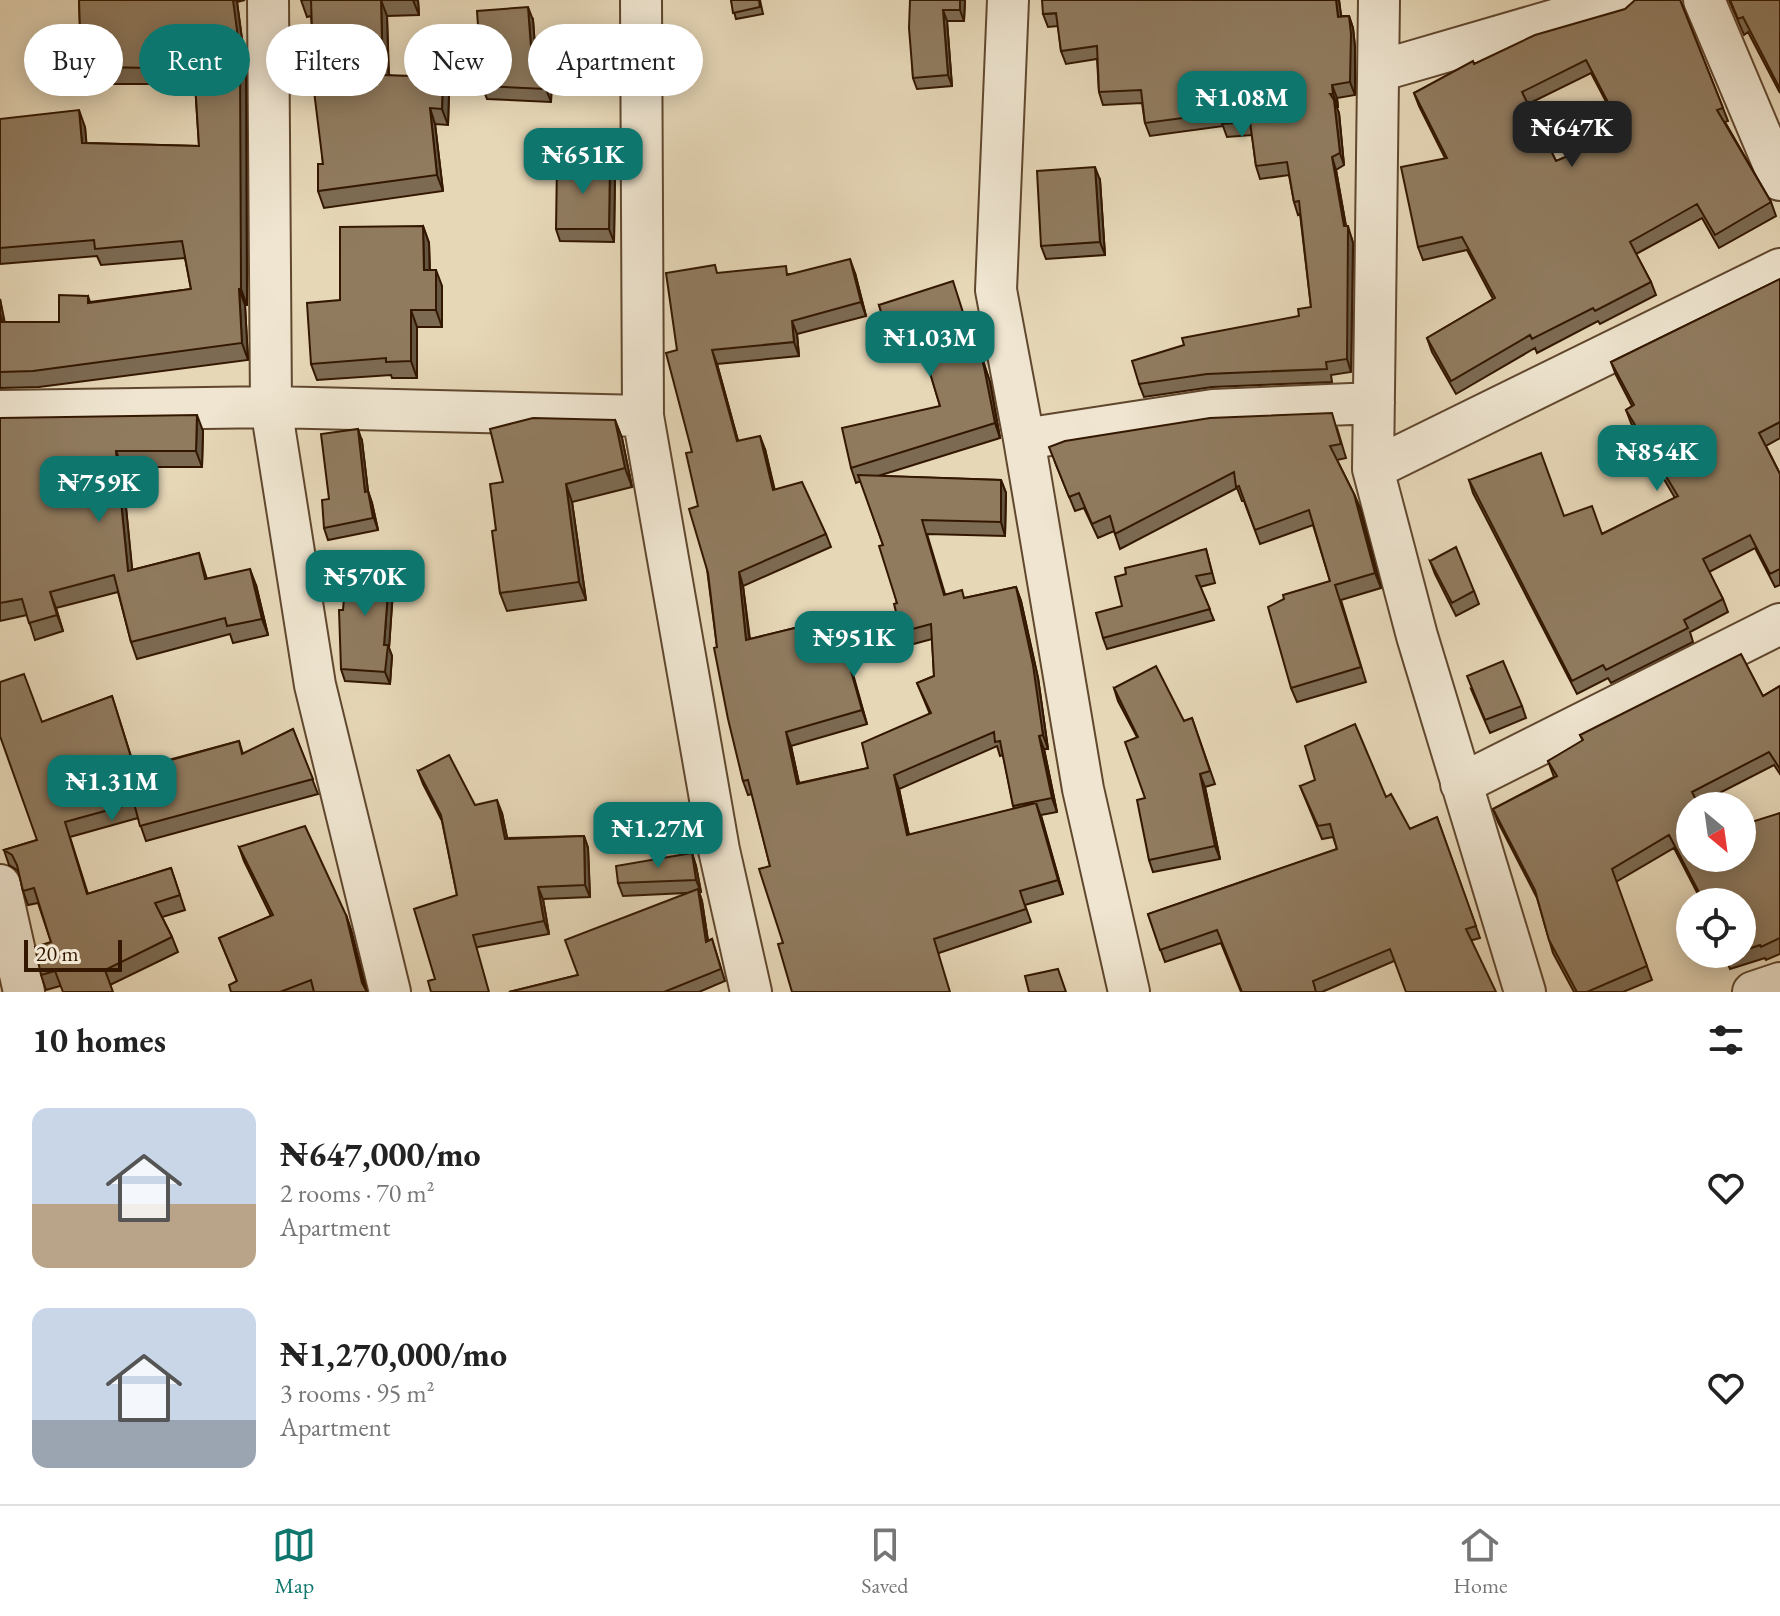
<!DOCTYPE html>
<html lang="en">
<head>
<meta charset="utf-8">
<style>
	:root { --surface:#fff; --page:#f2f2f2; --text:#222; --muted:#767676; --line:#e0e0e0; --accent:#0f766e }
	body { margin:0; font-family:"EB Garamond",serif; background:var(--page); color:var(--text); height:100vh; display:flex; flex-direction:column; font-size:30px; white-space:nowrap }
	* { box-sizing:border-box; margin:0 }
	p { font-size:26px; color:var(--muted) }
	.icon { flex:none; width:44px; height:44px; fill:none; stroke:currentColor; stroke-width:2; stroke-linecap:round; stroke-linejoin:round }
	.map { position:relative; height:992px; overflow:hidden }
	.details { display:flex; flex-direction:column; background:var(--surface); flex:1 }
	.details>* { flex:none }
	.hud { position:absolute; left:24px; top:24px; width:800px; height:72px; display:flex; gap:16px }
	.needle { width:52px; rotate:151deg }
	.tools { position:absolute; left:1676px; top:792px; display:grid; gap:16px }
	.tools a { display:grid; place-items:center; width:80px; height:80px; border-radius:50%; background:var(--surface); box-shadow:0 4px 20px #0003; font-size:40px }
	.scale { position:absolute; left:24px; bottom:20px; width:98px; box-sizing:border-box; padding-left:8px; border:4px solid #331700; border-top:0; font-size:22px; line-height:28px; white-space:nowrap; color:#331700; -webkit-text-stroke:6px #efe5d0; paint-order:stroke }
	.price { position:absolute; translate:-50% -68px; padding:0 18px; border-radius:16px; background:var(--accent); color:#fff; font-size:26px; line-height:52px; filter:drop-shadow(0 2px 4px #0008) }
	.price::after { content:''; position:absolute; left:50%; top:48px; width:24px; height:18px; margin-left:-12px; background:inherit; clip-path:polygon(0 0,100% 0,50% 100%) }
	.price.active { background:#222; color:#fff }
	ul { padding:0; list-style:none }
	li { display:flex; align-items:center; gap:24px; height:200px; padding:0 32px }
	li span { display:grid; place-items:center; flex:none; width:224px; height:160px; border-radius:16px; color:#555 }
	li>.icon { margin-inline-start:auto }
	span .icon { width:96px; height:96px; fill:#fffc; stroke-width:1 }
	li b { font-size:34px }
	h2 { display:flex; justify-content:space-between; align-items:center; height:96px; padding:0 32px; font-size:34px }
	.pill { padding:0 28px; border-radius:36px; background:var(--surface); box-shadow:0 4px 20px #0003; font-size:28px; line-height:72px }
	.pill.active { background:var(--accent); color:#fff }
	.tab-bar { display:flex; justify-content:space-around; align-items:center; height:112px; border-top:2px solid var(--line); background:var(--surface); font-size:22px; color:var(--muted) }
	.tab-bar a { display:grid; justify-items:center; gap:4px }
	.tab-bar .active { color:var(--accent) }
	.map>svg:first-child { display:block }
</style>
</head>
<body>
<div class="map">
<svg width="1780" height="992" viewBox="0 0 1780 992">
	<rect width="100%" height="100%" fill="#e6d7b7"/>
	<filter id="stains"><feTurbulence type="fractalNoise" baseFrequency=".0025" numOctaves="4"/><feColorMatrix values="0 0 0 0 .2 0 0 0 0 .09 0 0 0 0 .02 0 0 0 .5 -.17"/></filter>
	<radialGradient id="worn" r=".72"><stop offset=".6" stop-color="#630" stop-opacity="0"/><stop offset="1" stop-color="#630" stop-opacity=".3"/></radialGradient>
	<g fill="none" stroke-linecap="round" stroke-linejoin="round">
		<defs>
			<path id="minor" d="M268,0L271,407L315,685L390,992
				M641,0L643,416L719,850L751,992
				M1008,0L996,290L1024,439L1083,789L1129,992
				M1379,0L1373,469L1417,636L1525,992
				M1704,0L1780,180
				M1379,71L1623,0
				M0,411L271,407L643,416
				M1024,439L1213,410L1374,403
				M1373,469L1780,269
				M1461,784L1780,624
				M0,885L24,992
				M1753,992L1780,983"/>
		</defs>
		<use href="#minor" stroke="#60472e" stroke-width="44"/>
		<use href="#minor" stroke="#efe5d0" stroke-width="40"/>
	</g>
	<path fill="#7c6a52" stroke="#331700" stroke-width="2" fill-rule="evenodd" d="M79,0H245L237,2L246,69L247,305H245L248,360L39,387L0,388V299L4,322H59L88,296L90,302L191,289L185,258L101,265L97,256L0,264V119L85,127L86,143L199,146L195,84L162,89L160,84H101L95,67L96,46L86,47L80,30Z
		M301,0H418L419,15L387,16L389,75L449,93L448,125L435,124L443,191L324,208L318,191L323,164L311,16L307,17Z
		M731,0H760L763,14L736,19Z
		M910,0H965L964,21H947L952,86L917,89L913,78Z
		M1339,0L1341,16H1349L1353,28L1355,47V95L1337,98L1338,107H1336L1339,113L1344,165L1336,170L1346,226L1352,239L1353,243L1351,372L1331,375L1332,382L1212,387L1144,397L1139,384L1299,316L1311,307L1300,214L1298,215L1294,202L1289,175L1260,179L1256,166L1252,135L1227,137L1223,126L1150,136L1145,123L1142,103L1103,105L1099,92L1097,59L1066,64L1061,51L1058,26L1048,27L1043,14Z
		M1680,0L1728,121L1725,122L1771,202L1776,216L1719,248L1702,218L1636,254L1651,282L1656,295L1600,324L1598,321L1537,353L1535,348L1456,394L1432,352L1427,338L1493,299L1467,250L1423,260L1418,247L1445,158L1419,106L1414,93L1474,64ZM1591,73L1623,134L1556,161L1528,104Z
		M1729,0H1780V93L1748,32L1744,35Z
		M533,20L536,61H548L552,74L551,102L487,99L482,86Z
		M615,175L614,242L560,241L556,229Z
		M1100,180L1105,255L1046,259L1041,246Z
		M423,226L429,243L430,270L442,286V327H417V378H392L391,375L317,380L311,364L340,300Z
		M718,273L789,274L855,273L866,316L797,334L799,356L717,364L738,441L765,449L774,489L826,534L831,547L743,586L750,639L836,618L867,724L791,746L799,783L868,768L930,714L917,683L934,676L932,639L906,646L901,632L897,603L883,545L861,481L856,483L851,468L940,406L921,342L894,351L879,305L976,350L979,349L990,382L1000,438L878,476L1001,480L1006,493L1005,536L927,534L945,594L965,598L1016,587L1021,601L1038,678L1048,749H1044L1057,812L1041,815L1063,894L1025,905L1031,922L939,953L783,943L770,866L752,794L748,795L743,781L717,647L692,452L677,350ZM997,746L1000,756L1003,755L1014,809L909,835L899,789Z
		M1780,279V438L1766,446L1780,474V585L1775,587L1755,548L1709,572L1723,599L1728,612L1690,632L1693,642L1611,683L1608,678L1577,694L1473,493L1469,480L1564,516L1602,534L1675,498L1631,423L1626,410L1632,406L1616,375L1611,362Z
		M0,418L203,431L202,467H122L132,570L199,553L207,579L256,585L268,635L233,643L230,634L137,659L131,642L118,592L56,608L63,631L35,640L27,615L0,621Z
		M615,420L622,438L632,487L572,502L586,600L507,611L500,593L496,530L503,482Z
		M1337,428L1346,458L1337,460L1354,494L1360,508L1381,588L1341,600L1366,682L1297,702L1291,688L1330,581L1313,525L1260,544L1244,501H1242L1237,488L1120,549L1114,531L1098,538L1084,508L1075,511L1055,462Z
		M362,441L368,491L372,503L378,530L328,540L324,528L329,499Z
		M1206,549L1215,583L1200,587L1214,620L1107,649L1103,638L1122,606Z
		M1430,561L1474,591L1479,604L1456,616L1435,574Z
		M390,565L394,576L389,648L392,656L390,684L345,681L341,669L343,610Z
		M1780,686V774L1774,765L1698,804L1690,858L1780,813V954L1766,960L1765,958L1730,969L1724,954H1742V902H1702L1674,848L1616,882L1652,980L1623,992H1574L1553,953L1537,898L1498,822L1493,809L1554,777L1548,761L1583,741L1580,735L1763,696Z
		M1114,688L1184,721L1192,718L1215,784L1205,787L1220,859L1153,872L1149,860L1145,798L1137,737L1118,701Z
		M1471,689L1522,706L1526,718L1490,733Z
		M112,696L135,769L239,741L243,754L293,729L318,794L146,841L138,818L70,837L88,894L171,868L185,910L162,917L172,937L178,952L110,985L60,986L46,990L41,975L51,942L38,903L28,905L23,891L19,873L17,870L9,865L4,850L37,840L42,722Z
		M418,771L475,805L502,813L507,838L584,836L588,848L590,897L543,899L549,934L478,947L435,979L457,895L442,821L423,784Z
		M1300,786L1386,797L1410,829L1437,817L1480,938L1394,961L1322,992H1241L1221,943L1165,962L1148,914L1337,849L1333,837L1322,839Z
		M239,847L346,915L351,930L367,992H231L237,981L219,938L271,916L244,861Z
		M692,853L696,866L701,892H699L702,901L708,941L712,939L725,981L699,992H509L578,975L687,893L623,896L618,883Z"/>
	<path fill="#655642" stroke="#331700" stroke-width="2" d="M233,0H236L237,2L246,69L247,305L241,289Z
		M381,0L387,16L389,91L383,75Z
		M413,0H418L419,15Z
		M960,0H965L964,21L960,10Z
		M1336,0H1339L1343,30L1338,17Z
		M528,7L533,20L537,73L532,60Z
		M943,10L947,21L952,86L948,75Z
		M1349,16L1353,28L1355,47V95L1350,82Z
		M548,61L552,74L551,102L546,89Z
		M443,77L449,93L448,125L442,109Z
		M1332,85L1337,98L1338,107L1333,94Z
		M1334,100L1339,113L1344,165L1340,153Z
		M430,108L435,124L443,191L437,175Z
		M79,110L85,127L88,159L82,143Z
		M1332,157L1336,170L1348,238V226L1353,243L1351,372L1347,359L1344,226Z
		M610,162L615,175L614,242L609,229Z
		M1095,167L1100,180L1105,255L1100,242Z
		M423,226L429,243L430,286L424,270Z
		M850,259L855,273L866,316L861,302Z
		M436,270L442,286V327L436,310Z
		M239,289L245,305L248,360L242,343Z
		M0,299L8,338L0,314Z
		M411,310L417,327V378L411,361Z
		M792,321L797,334L799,356L794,342Z
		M979,349L990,382L1000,438L995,423Z
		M712,350L717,364L742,455L737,441Z
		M197,415L203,431L202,467L196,451Z
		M615,420L622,438L632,487L625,468Z
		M358,429L362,441L368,491L372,503L378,530L365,492Z
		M760,436L765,449L778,503L773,490Z
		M116,451L122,467L134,587L128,571Z
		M1001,480L1006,493L1005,536L1001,522Z
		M566,484L572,502L586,600L579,582Z
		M1354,494L1360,508L1381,588L1375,573Z
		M390,565L394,576L389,648L392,656L390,684L385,672L384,645Z
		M250,569L256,585L268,635L262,619Z
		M739,572L743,586L751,653L746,640Z
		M1016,587L1021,601L1038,678L1048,749L1043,735Z
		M50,592L56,608L63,631L57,615Z
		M836,618L841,631L867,724L862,710Z
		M786,732L791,746L802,797L797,784Z
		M1039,736L1044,749L1057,812L1052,798Z
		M1200,774L1205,787L1220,859L1215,846Z
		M894,775L899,789L912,849L907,835Z
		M497,800L502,813L510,851L505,839Z
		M1036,803L1041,817L1063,894L1058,880Z
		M584,836L588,848L590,897L585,885Z
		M692,853L696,866L701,892L696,880Z
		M538,887L543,899L549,934L544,921Z
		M698,889L702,901L710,954L706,942Z
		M346,915L351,930L366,992L362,983Z"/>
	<path fill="#907b5f" stroke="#331700" stroke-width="2" fill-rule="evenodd" d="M79,0H233L240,53L241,289H239L242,343L33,371L0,372V314L2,322H59V295L88,296V303L191,289L182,241L95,249L94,240L0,248V119L79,110L82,143L199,146L194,67L156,72L155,68L95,67L97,30H80Z
		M311,0H381L383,75L443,77L442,109L430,108L437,175L318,191V164H323L314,91Z
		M731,0H759L760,7L733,13Z
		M910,0H960V10H943L948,75L913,78L909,28Z
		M1042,0H1336L1338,17L1349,16L1351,34L1350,82L1332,85L1333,94H1330L1334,100L1340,153L1332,157L1344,226H1348V230L1347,359L1326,362L1327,369L1207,374L1139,384L1132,361L1184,345L1182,338L1299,316L1298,309L1311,307L1299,201L1294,202L1287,162L1256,166L1250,122L1222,124V113L1145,123L1141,90L1099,92L1097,46L1061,51L1056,13L1043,14Z
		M1635,0H1680L1723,108L1717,110L1771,202L1715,235L1697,204L1653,229L1630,242L1651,282L1595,311L1593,308L1532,339L1530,335L1451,381L1427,338L1495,298L1462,237L1418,247L1401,167L1447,158L1414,93L1473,61L1474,64L1535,35L1625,9ZM1586,60L1624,133L1556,161L1522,92Z
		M1730,0H1780V89L1743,17L1738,19Z
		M528,7L532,60L548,61L546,89L482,86L477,11Z
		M557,162H610L609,229H556Z
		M1095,167L1100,242L1041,246L1037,171Z
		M423,226L424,270H436V310H411V361L386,362V358L311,364L307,303L340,300V227Z
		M850,259L861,302L792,321L794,342L712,350L737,441L760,436L773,490L802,482L826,534L739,572L746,640L836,618L862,710L786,732L797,784L868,768L862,743L931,713L917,683L934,676L931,624L901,632L894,604L897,603L879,546L883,545L858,475L1001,480V522L922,520L944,595L962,590L964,598L1016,587L1033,665L1043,735L1039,736L1052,798L1013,806L1000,741L995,742L994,732L894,775L907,835L1036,803L1058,880L1020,891L1026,909L934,939L950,992H792L778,944L783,943L759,869L770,866L748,780L743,781L728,719L714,648L717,647L708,573L689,509L698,506L686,453L692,452L666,353L677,350L666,273L715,265L717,273L786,266L787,275Z
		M1780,279V422L1759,433L1780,474V569L1770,574L1750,535L1703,559L1723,599L1684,620L1688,628L1606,670L1603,665L1572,681L1469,480L1541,453L1564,516L1592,506L1602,534L1678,496L1626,410L1634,405L1611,362Z
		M953,281L975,350L979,349L984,367L995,423L851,468L842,428L940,406L916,327L888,336L879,305Z
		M1332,413L1341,444L1330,446L1354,494L1375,573L1335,585L1361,667L1291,688L1268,607L1284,599L1283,595L1330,581L1309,510L1255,530L1239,486L1236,487L1234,472L1115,534L1110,516L1092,524L1079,493L1069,497L1049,447L1065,441L1210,418Z
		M197,415L196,451H116L128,571L199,553L205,579L250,569L262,619L227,626L225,618L131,642L114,575L50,592L57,615L29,623L22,599L0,603V418Z
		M533,418L615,420L625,468L566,484L579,582L500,593L492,531L496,530L490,484L503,482L490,429Z
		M358,429L365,492L368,491L373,518L324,528L322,500L329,499L321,434Z
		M1456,547L1474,591L1452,603L1430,561Z
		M1206,549L1212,573L1196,576L1210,609L1103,638L1096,613L1122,606L1115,577L1126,574L1125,568Z
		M347,562L390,565L384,645H388L385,672L341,669L339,610H343Z
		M1741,654L1763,696L1780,686V769L1769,752L1692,792L1699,806H1690V858H1742V825L1780,813V938L1761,947L1760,945L1742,951V902H1704L1669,835L1612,869L1647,966L1587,992H1577L1549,940L1535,890L1493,809L1557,776L1548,761L1583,740L1580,735Z
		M1503,661L1522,706L1485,720L1467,676Z
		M1156,666L1184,721L1192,718L1210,771L1200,774L1215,846L1149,860L1137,800L1145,798L1125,742L1138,737L1114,688Z
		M24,674L42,722L112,696L135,770L239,741L242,754L293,729L313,779L140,826L134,803L65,822L87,894L171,868L180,895L155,903L172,937L105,970L113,992H63L55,971L41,975L35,947L51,942L34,888L23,891L17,865L12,855L4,850L37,840L0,736V682Z
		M1355,724L1386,797L1391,794L1410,829L1437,817L1476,926L1466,929L1496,992H1406L1390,949L1313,981L1316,992H1242L1217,930L1160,950L1148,914L1337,849L1330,824L1318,826L1300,786L1315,780L1305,746Z
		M449,755L475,805L497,800L505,839L584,836L585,885L538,887L544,921L473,935L489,992H431L428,981L435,979L414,909L457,895L441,815L418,771Z
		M305,826L346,915L362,983L367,992H314L311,980L280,992H231L229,985L237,981L219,938L273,915L239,847Z
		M692,853L696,880L618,883L616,866Z
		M698,889L706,942L712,939L721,969L664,992H509L578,975L565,940Z
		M1058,969L1066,992H1029L1025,976Z"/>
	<rect width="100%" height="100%" filter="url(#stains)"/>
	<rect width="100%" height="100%" fill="url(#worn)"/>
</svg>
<div class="tools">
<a><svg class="needle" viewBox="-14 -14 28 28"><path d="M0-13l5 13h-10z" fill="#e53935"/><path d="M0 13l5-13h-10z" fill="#767676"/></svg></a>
<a><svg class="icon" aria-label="locate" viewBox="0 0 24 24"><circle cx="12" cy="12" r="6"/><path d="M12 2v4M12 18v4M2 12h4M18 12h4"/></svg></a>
</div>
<div class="scale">20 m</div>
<b class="price" style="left:1242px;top:139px">₦1.08M</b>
<b class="price active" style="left:1572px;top:169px">₦647K</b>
<b class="price" style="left:583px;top:196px">₦651K</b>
<b class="price" style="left:930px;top:379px">₦1.03M</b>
<b class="price" style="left:1657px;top:493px">₦854K</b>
<b class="price" style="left:99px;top:524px">₦759K</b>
<b class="price" style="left:365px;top:618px">₦570K</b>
<b class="price" style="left:854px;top:679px">₦951K</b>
<b class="price" style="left:112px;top:823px">₦1.31M</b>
<b class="price" style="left:658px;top:870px">₦1.27M</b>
<div class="hud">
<a class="pill">Buy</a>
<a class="pill active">Rent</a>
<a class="pill">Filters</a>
<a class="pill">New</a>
<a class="pill">Apartment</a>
</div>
</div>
<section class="details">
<h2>10 homes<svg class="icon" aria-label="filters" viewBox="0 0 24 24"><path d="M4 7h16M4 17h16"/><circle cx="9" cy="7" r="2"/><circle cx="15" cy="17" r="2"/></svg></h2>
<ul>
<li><span style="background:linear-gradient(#c9d6e8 60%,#b9a48a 0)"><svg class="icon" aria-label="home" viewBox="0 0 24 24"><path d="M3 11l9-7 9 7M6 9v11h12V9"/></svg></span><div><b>₦647,000/mo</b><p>2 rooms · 70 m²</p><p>Apartment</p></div><svg class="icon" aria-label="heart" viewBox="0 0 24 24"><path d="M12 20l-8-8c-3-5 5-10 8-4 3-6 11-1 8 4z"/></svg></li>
<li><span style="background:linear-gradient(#c9d6e8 70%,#9aa5b1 0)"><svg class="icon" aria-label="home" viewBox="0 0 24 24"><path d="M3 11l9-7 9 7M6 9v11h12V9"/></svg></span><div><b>₦1,270,000/mo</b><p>3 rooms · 95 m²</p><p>Apartment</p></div><svg class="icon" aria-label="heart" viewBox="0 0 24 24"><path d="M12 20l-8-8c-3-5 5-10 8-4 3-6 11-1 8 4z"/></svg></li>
</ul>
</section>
<nav class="tab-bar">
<a class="active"><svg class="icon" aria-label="map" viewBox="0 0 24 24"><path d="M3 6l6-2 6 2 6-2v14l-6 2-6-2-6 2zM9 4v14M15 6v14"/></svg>Map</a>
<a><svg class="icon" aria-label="saved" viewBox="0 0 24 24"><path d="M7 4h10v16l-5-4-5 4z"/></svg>Saved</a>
<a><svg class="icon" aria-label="home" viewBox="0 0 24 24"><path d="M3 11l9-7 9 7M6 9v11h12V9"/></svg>Home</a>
</nav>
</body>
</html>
